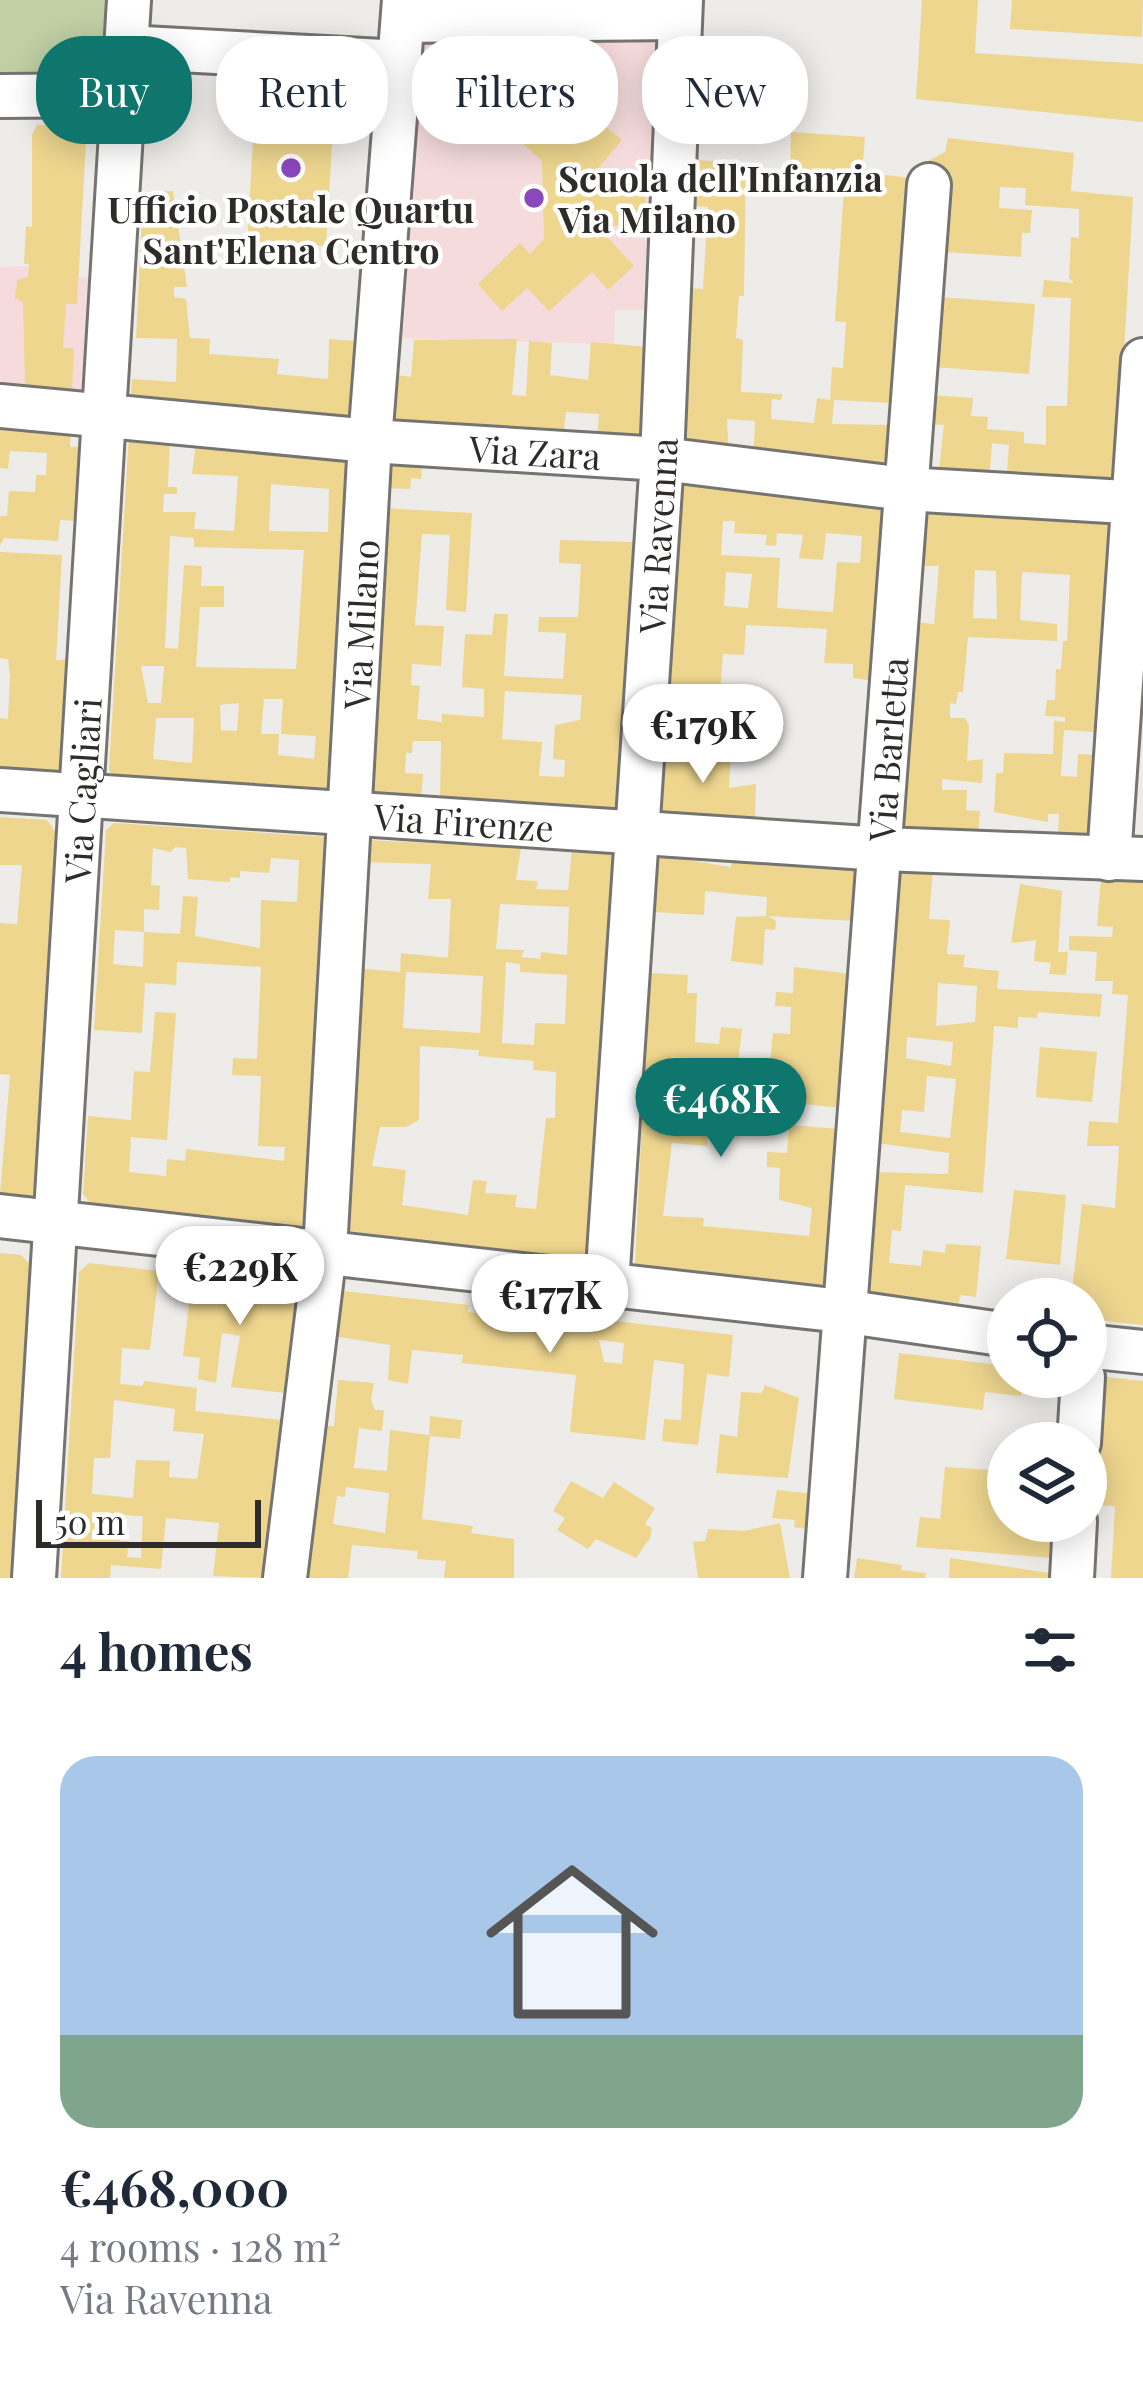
<!DOCTYPE html>
<html lang="en">
<head>
<meta charset="utf-8">
<style>
	:root { --surface:#fff; --page:#f6f6f7; --text:#1f2937; --muted:#747a83; --line:#e0e1e3; --accent:#0f766e }
	body { margin:0; font-family:"Playfair Display",serif; background:var(--page); color:var(--text); height:100vh; display:flex; flex-direction:column; font-size:45px; white-space:nowrap }
	* { box-sizing:border-box; margin:0 }
	p { font-size:39px; color:var(--muted) }
	.icon { flex:none; width:66px; height:66px; fill:none; stroke:currentColor; stroke-width:2; stroke-linecap:round; stroke-linejoin:round }
	.map { position:relative; height:1578px; overflow:hidden }
	.panel { display:flex; flex-direction:column; background:var(--surface); flex:1 }
	.panel>* { flex:none }
	.guide { position:absolute; left:36px; top:36px; width:1071px; height:108px; display:flex; gap:24px }
	.buttons { position:absolute; left:987px; top:1278px; display:grid; gap:24px }
	.buttons a { display:grid; place-items:center; width:120px; height:120px; border-radius:50%; background:var(--surface); box-shadow:0 6px 30px #0003; font-size:60px }
	.scale { position:absolute; left:36px; bottom:30px; width:225px; box-sizing:border-box; padding-left:12px; border:6px solid #2d2c2a; border-top:0; font-size:33px; line-height:42px; white-space:nowrap; color:#2d2c2a; -webkit-text-stroke:9px #fff; paint-order:stroke }
	.price { position:absolute; translate:-50% -102px; padding:0 27px; border-radius:42px; background:#fff; color:#222; font-size:39px; line-height:78px; filter:drop-shadow(0 3px 6px #0008) }
	.price::after { content:''; position:absolute; left:50%; top:72px; width:36px; height:27px; margin-left:-18px; background:inherit; clip-path:polygon(0 0,100% 0,50% 100%) }
	.price.active { background:var(--accent); color:#fff }
	ul { padding:0; list-style:none }
	li { display:grid; align-content:center; gap:24px; height:636px; padding:0 60px }
	li+li { border-top:3px solid var(--line) }
	li span { display:grid; place-items:center; height:372px; border-radius:36px; color:#555 }
	li>.icon { margin-inline-start:auto }
	span .icon { width:216px; height:216px; fill:#fffc; stroke-width:1 }
	li b { font-size:51px }
	h2 { display:flex; justify-content:space-between; align-items:center; height:144px; padding:0 60px; font-size:51px }
	.pill { padding:0 42px; border-radius:48px; background:var(--surface); box-shadow:0 6px 30px #0003; font-size:42px; line-height:108px }
	.pill.active { background:var(--accent); color:#fff }
	.map>svg:first-child { display:block }
</style>
</head>
<body>
<div class="map">
<svg width="1143" height="1578" viewBox="0 0 1143 1578">
	<rect width="100%" height="100%" fill="#eeece8"/>
	<path fill="#f6dbdc" d="M421,31H665L651,310H615L614,344L392,338L404,327Z
		M29,266V273L92,278L86,403L0,395V267Z"/>
	<path fill="#c0cfa4" d="M0,0H123L116,87L0,86Z"/>
	<path fill="#eed68f" fill-rule="evenodd" d="M922,0H978L975,53L1143,64V122L916,99Z
		M1012,0H1143L1142,37L1010,29Z
		M529,65L622,140L594,173L636,176L645,185L646,214L637,224L598,227L634,266L608,290L592,272L549,311L527,288L502,311L478,284L520,243L530,254L544,239L542,161L516,138L530,121L502,98Z
		M256,91L335,95L326,246L247,242Z
		M87,124L77,304H66L63,348H74L72,389L25,386L23,302L15,298L17,280L28,277L29,264H24L26,226L32,227V134L37,125Z
		M791,132L865,137L862,172L910,178L894,403L834,400L832,424L892,425L888,475L753,462L755,421L727,419L729,459L679,456L687,288L703,289L708,207L692,206L694,160L746,163L744,296H739L736,338L743,340L741,392L782,394L781,400L772,399L771,419L814,423L817,398L830,400L832,367L843,368L846,322L835,321L845,173L825,172L824,190L805,188L807,169L790,168Z
		M948,138L1074,153L1071,191L1133,197L1116,491L1006,484L1009,445L992,443L989,482L938,479L944,425L928,424L930,395L973,398L971,416L988,417L987,429L1024,432V443L1046,445V406H1067L1071,298L1042,297L1044,280L1074,283L1069,278L1071,237L1079,238V209L1025,205L1026,188L1000,187L999,208L1032,210L1030,233H1022L1021,257L943,252L925,179L926,162L945,152Z
		M158,191H173L187,287H174V297L186,299L190,338L210,339L209,354L279,359L277,374L328,379L329,339L354,341L350,425L130,405L132,379L176,382L177,339L136,338L143,194L158,196Z
		M939,297L1035,304L1029,374L934,367Z
		M517,339L512,395L526,396L529,341L552,343L550,375L588,380L591,342L648,347L641,452L596,447L599,414L566,412L562,446L387,428L390,374L411,377L414,340Z
		M0,421L71,427L70,447L83,446L77,521L60,520L58,541L4,538L0,546V516H7L9,491L35,492L36,475H46L47,453L10,451L8,469L0,468Z
		M129,434L170,437L168,487H177V494H164L163,512H196L194,529L234,531L238,476L192,474L197,434L348,449L329,794L118,783L109,770ZM271,484L329,489L328,532L269,531ZM170,536L194,538V547L304,550L296,669L196,667L200,607H224V586H201L202,566L184,565L178,649L165,648ZM141,666H164L161,703H148ZM264,699H283L281,734L316,736L314,759L278,755L279,734H261ZM239,703L237,731L221,730L220,705ZM156,718H194L192,763L153,759Z
		M385,451L423,454L421,479L411,478L410,489L383,488Z
		M677,478L887,498L874,681L853,678V664L824,663L827,629L746,625L744,655L723,654L720,692H686L684,717H664ZM723,521H735L734,533L767,535L765,545L776,546L777,533L803,535L799,558L823,560L826,533L862,536L860,563L837,562L833,612L777,608L780,558L721,555ZM726,572L752,574L748,608L724,606Z
		M924,502L1016,518L1017,510L1114,518L1100,720L1095,719L1094,732L1064,730L1061,776L1077,777L1078,754L1101,755L1095,837L1058,835L1059,814H1048V822L994,812L996,773H1003L1004,753L1053,754L1054,721L1065,722V717L1045,716L1047,700H1055L1056,669H1061L1063,641H1067L1070,575L1022,572L1020,620L1057,624V641L968,637L963,692H958L956,704L950,703V718H965L969,726L967,761L983,759L982,783L942,779V790H967L966,810L980,811L978,832L898,826L915,622L934,624L939,566H918ZM975,570L996,571L997,619L973,618Z
		M383,508L472,513L466,612L446,610L450,535L422,534L415,625L444,626L441,666L412,664L411,685L420,686L417,719L442,722V714L484,717V689L462,687L465,634L492,635L494,614H508L504,676L563,679L566,633L538,632L539,617H578L581,564L559,563L560,540L636,542L623,812L440,804L441,741H413L412,753H406L405,773L423,774L421,800L366,798ZM505,691L582,695L580,720L555,725L553,759L565,760L564,777L539,776L542,742L502,739Z
		M0,552L62,555L56,660L72,659L61,778L0,775V718L8,719L10,676L8,659L0,658Z
		M663,751L731,753L729,788L756,784L755,818L660,812Z
		M0,817L47,820L58,835L37,1197L0,1193L10,1075L0,1074V923L17,924L22,865H0Z
		M114,823L328,837L302,1228L92,1205L83,1194L88,1116L131,1120L134,1071L150,1072L155,1012L176,1013L167,1140L131,1137L129,1172L166,1176L167,1159L185,1161L186,1149L284,1161L285,1147L258,1146L261,1076L232,1075L233,1058L257,1059L261,967L177,962L176,985L145,983L142,1033L94,1030L106,830ZM175,847L186,848L188,879L230,882V877L240,878V871L269,873L271,858L299,860L297,902L261,900L260,948L195,936L198,897L183,896L180,934L144,932L143,967L113,964L115,930L144,932V909L159,910L160,886L151,885L153,848L171,852Z
		M367,840L521,848L516,880L538,881L536,889L568,890L572,850L621,853L593,1262L342,1230L354,968L400,972L401,953L448,958L451,899H428L431,864L365,862ZM500,904L569,907L567,955L541,952L540,959L521,957L524,950L496,949ZM506,962L520,964V972L567,975L565,1024L535,1023L534,1045L502,1043ZM406,972L483,976L480,1033L403,1028ZM420,1046L479,1050L478,1056L534,1061L533,1070L556,1072L555,1118H546L536,1209L515,1207L517,1195L485,1193L487,1181L473,1180L468,1215L402,1205L406,1170L372,1166L380,1127H406L419,1120Z
		M655,855L731,867L732,859L857,867L854,921L766,916L767,897L705,891L704,915L653,912Z
		M896,869L933,870L929,919L950,920L947,954L965,955L963,967L999,971L997,989L1102,994L1100,1017L1038,1012L1037,1018L1018,1017V1028L994,1026L983,1193L905,1185L901,1231L892,1230L889,1263L921,1266L923,1250L945,1253L946,1244L981,1246L976,1297L960,1295L959,1303L863,1291L874,1172L948,1174L949,1153L877,1143ZM938,983L977,986L975,1022L936,1026ZM907,1037L953,1042L951,1066L906,1058ZM927,1076L956,1079L950,1138L900,1132L902,1110L924,1112Z
		M1101,879L1143,881V1325L1086,1319V1299H1071L1082,1204L1115,1208L1119,1146H1087L1089,1121L1118,1123L1128,995L1112,994L1113,981H1095L1097,952L1069,950V936L1112,937L1113,927L1097,926Z
		M1020,884L1062,891L1058,952H1068L1066,975L1049,974L1051,963L1034,961L1036,940L1011,943Z
		M768,916L776,921L775,930L765,929L763,965L731,961L736,917Z
		M794,967L852,974L842,1108L766,1100L773,1033L790,1034L791,1007L775,1006L776,992L793,993Z
		M649,973L688,975L687,993H697L695,1042L719,1044L721,1027L742,1029L734,1097L714,1094L717,1059L672,1057L670,1083L698,1085L696,1125H709L707,1146L672,1143L663,1216L704,1218L703,1226L809,1236L812,1208L779,1200L780,1168L767,1167V1152L787,1153L789,1125L840,1129L828,1285L635,1265Z
		M1040,1047L1097,1052L1092,1102L1036,1097Z
		M1014,1190L1066,1195L1060,1265L1006,1259Z
		M0,1253L21,1255L34,1268L14,1578H0Z
		M89,1263L159,1271L150,1350L122,1348L120,1384L143,1386L144,1381L197,1388L195,1411L283,1420L264,1578L213,1576L219,1523L166,1518L161,1569L111,1565L110,1578H61L79,1272ZM114,1400L175,1409L173,1431L204,1434L197,1479L169,1477L170,1461L136,1460L133,1498L92,1494L94,1458H110ZM122,1515L143,1516L141,1558L127,1557L129,1541H120Z
		M176,1272L298,1285L285,1393L231,1387L240,1336L222,1333L216,1383L198,1379L200,1358L183,1356L190,1294L174,1292Z
		M334,1290L469,1305L468,1312L522,1318L523,1311L533,1313L532,1320L564,1323L565,1315L733,1335L729,1377L707,1374L698,1445L662,1441L664,1419L681,1420L684,1364L654,1360L645,1440L570,1432L576,1375L462,1363L463,1355L412,1350L408,1384L388,1380L390,1345L333,1336ZM599,1340L624,1343L622,1364L604,1362Z
		M899,1353L1008,1366V1377H1024L1021,1396L985,1392L983,1410L894,1399Z
		M1098,1376L1143,1381V1578H1111L1115,1506L1092,1505Z
		M338,1380L374,1383L371,1400L375,1410H384L382,1431L359,1428L354,1468L387,1471L390,1430L429,1435L430,1416L462,1420L460,1439L430,1436L422,1519L473,1526L471,1533L514,1539V1578H444L446,1561L417,1559L418,1551L352,1545L348,1578H302L320,1426H334ZM346,1487L389,1493L385,1533L333,1524L337,1496L345,1497Z
		M765,1385L799,1398L788,1478L716,1473L720,1434L737,1437L741,1392L762,1393Z
		M945,1467L1008,1471V1521H1054L1052,1558L916,1547L920,1517L940,1519Z
		M571,1481L603,1498L614,1482L655,1508L645,1524L652,1528L650,1538L636,1558L596,1539L588,1549L557,1530L565,1518L553,1511Z
		M777,1490L814,1494L812,1530L794,1527L795,1520L772,1518Z
		M780,1523L790,1578H698L693,1542L705,1541L708,1529L744,1531Z
		M857,1558L902,1565L901,1570L926,1573L925,1578H854Z
		M950,1558L1049,1573V1578H949Z"/>
	<g fill="none" stroke-linecap="round" stroke-linejoin="round">
		<defs>
			<g id="minor">
				<path d="M403,21L679,18"/>
				<path d="M125,47L401,62"/>
				<path d="M0,96L121,95"/>
				<path id="s1" d="M0,406L370,441L662,459L905,489L1143,503"/>
				<path id="s2" d="M0,790L882,849L1143,859"/>
				<path d="M1109,859L1143,360"/>
				<path d="M0,1216L842,1311L1008,1335"/>
				<path id="s3" d="M607,1284L662,459L681,0"/>
				<path d="M1086,1346L1143,1352"/>
				<path d="M1079,1443L1083,1377"/>
				<path id="s4" d="M34,1578L129,0"/>
				<path id="s5" d="M285,1578L325,1251L370,441L404,0"/>
				<path id="s6" d="M825,1578L929,185"/>
				<path d="M1072,1578L1075,1521"/>
			</g>
		</defs>
		<use href="#minor" stroke="#757470" stroke-width="48"/>
		<use href="#minor" stroke="#fff" stroke-width="42"/>
	</g>
	<g fill="#8a48bc" stroke="#fff" stroke-width="4.5">
		<circle cx="291" cy="168" r="12"/>
		<circle cx="534" cy="198" r="12"/>
	</g>
	<g text-anchor="middle" dominant-baseline="central" stroke-width="9" stroke-linejoin="round" paint-order="stroke">
		<g font-size="36" font-weight="bold" fill="#2d2c2a" stroke="#fff" text-anchor="start">
			<text x="558" y="177">Scuola dell'Infanzia<tspan x="558" dy="41">Via Milano</tspan></text>
			<text x="291" y="208" text-anchor="middle">Ufficio Postale Quartu<tspan x="291" dy="41">Sant'Elena Centro</tspan></text>
		</g>
		<g font-size="36" fill="#2d2c2a" stroke="#fff">
			<text stroke="none"><textPath href="#s1" startOffset="537">Via Zara</textPath></text>
			<text stroke="none"><textPath href="#s3" startOffset="750">Via Ravenna</textPath></text>
			<text stroke="none"><textPath href="#s5" startOffset="957">Via Milano</textPath></text>
			<text stroke="none"><textPath href="#s6" startOffset="831">Via Barletta</textPath></text>
			<text stroke="none"><textPath href="#s4" startOffset="789">Via Cagliari</textPath></text>
			<text stroke="none"><textPath href="#s2" startOffset="465">Via Firenze</textPath></text>
		</g>
	</g>
</svg>
<div class="buttons">
<a><svg class="icon" aria-label="locate" viewBox="0 0 24 24"><circle cx="12" cy="12" r="6"/><path d="M12 2v4M12 18v4M2 12h4M18 12h4"/></svg></a>
<a><svg class="icon" aria-label="layers" viewBox="0 0 24 24"><path d="M12 4l9 5-9 5-9-5zM3 14l9 5 9-5"/></svg></a>
</div>
<div class="scale">50 m</div>
<b class="price" style="left:703px;top:786px">€179K</b>
<b class="price active" style="left:721px;top:1160px">€468K</b>
<b class="price" style="left:240px;top:1328px">€229K</b>
<b class="price" style="left:550px;top:1356px">€177K</b>
<div class="guide">
<a class="pill active">Buy</a>
<a class="pill">Rent</a>
<a class="pill">Filters</a>
<a class="pill">New</a>
</div>
</div>
<section class="panel">
<h2>4 homes<svg class="icon" aria-label="filters" viewBox="0 0 24 24"><path d="M4 7h16M4 17h16"/><circle cx="9" cy="7" r="2"/><circle cx="15" cy="17" r="2"/></svg></h2>
<ul>
<li><span style="background:linear-gradient(#a9c7e8 75%,#7fa58c 0)"><svg class="icon" aria-label="home" viewBox="0 0 24 24"><path d="M3 11l9-7 9 7M6 9v11h12V9"/></svg></span><div><b>€468,000</b><p>4 rooms · 128 m²</p><p>Via Ravenna</p></div></li>
</ul>
</section>
</body>
</html>
